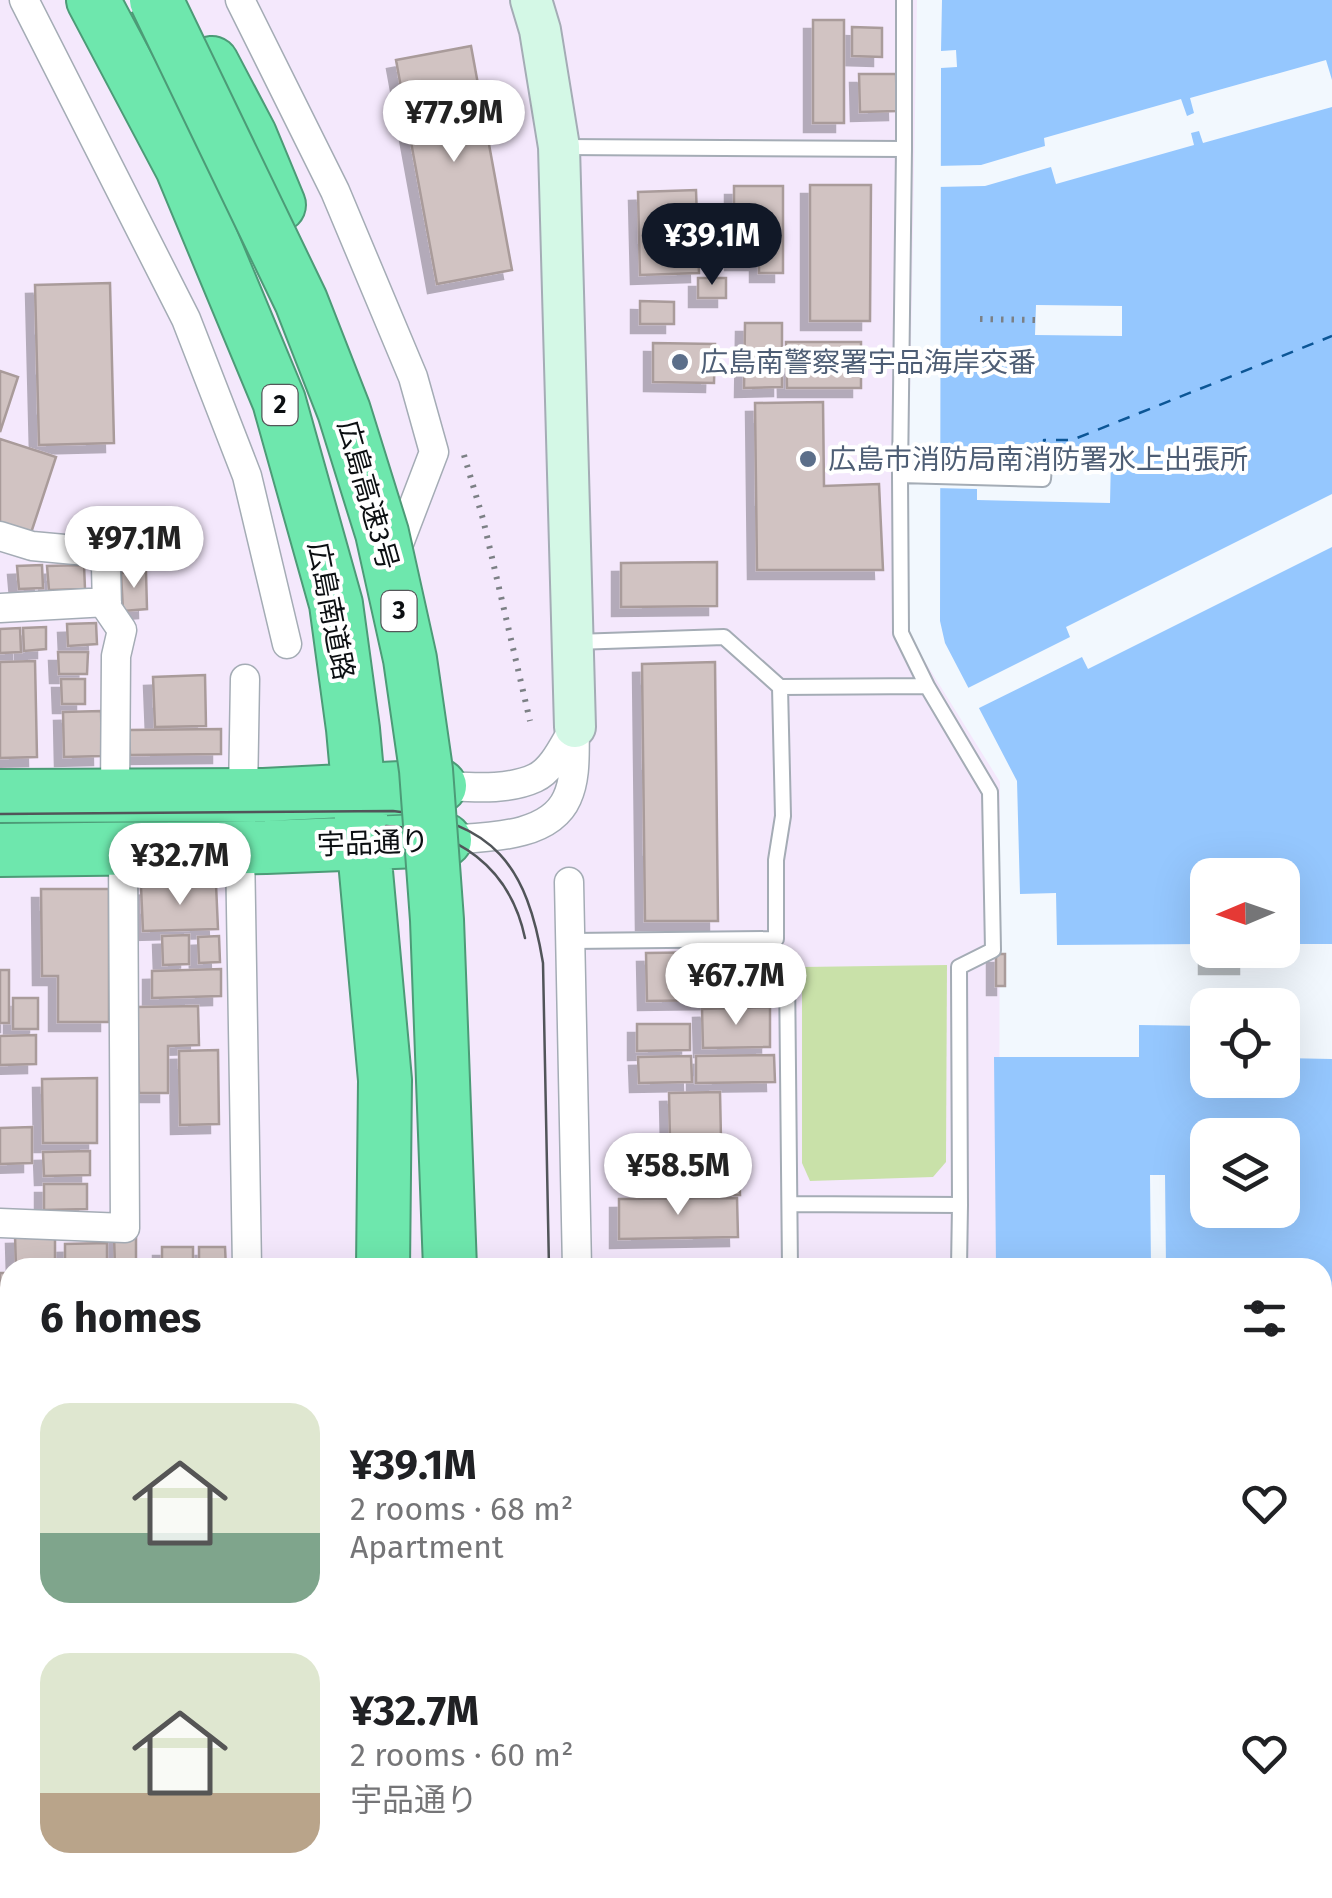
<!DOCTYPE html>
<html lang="en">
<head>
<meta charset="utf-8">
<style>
	:root { --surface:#fff; --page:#f6f6f6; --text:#202124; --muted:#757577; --accent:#111827 }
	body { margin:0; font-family:"Fira Sans","Noto Sans JP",sans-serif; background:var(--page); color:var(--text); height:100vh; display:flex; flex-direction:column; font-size:38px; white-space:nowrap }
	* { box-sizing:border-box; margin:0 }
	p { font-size:32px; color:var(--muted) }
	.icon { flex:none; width:55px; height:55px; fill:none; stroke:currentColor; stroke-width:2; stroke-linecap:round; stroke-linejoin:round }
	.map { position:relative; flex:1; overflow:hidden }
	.side { position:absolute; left:0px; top:1258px; width:1332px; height:642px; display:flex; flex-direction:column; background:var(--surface); border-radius:30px 30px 0 0; box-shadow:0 10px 40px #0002 }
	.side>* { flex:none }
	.needle { width:65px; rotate:268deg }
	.tools { position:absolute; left:1190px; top:858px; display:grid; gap:20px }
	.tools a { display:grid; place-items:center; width:110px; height:110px; border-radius:20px; background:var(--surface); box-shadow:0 10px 40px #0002; font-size:50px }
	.price { position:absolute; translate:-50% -85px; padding:0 22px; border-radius:35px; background:#fff; color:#222; font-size:32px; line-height:65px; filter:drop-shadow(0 2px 5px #0008) }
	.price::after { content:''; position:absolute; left:50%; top:60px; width:30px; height:22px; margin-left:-15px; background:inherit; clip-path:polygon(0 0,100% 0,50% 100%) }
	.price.active { background:var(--accent); color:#fff }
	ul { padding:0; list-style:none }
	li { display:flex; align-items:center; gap:30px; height:250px; padding:0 40px }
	li span { display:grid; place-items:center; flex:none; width:280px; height:200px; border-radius:30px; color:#555 }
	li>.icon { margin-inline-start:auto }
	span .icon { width:120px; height:120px; fill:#fffc; stroke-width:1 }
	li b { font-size:42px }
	h2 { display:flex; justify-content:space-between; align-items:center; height:120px; padding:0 40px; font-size:42px }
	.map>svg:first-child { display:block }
</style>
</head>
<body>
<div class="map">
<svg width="1332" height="1898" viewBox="0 0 1332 1898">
	<defs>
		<filter id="shadow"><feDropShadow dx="-9" dy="9" stdDeviation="0" flood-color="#0004"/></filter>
	</defs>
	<rect width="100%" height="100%" fill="#f2f8fe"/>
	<path fill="#f4e8fc" d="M0,0H917L906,631L1000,782L999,1267L10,1268V1890H997V1898H0Z"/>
	<path fill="#c9e1a9" d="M947,965L946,1162L933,1177L810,1181L802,1163V967Z"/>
	<path fill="#95c7fe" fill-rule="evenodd" d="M942,0H1332V944H1283L1282,875H1208L1207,944L1057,945L1056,893L1020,894L1017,781L945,643L940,621L941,68L957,67L956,50L941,51Z
		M1139,1025L1207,1026L1208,1080H1282L1283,1058L1332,1059V1898H1003V1890H1322V1268L996,1267L994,1057H1139ZM1208,1135H1282V1210H1208Z"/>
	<path fill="#f2f8fe" d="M1326,60L1332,80V107L1203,143L1199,131L1191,133L1194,145L1056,184L1051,167L985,186L936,187V166L981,165L1045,146L1044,138L1181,99L1187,116L1194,113L1190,98Z
		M1036,305L1122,306V336L1035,335Z
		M995,455L1111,458L1110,503L977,500V489L935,488V464L994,465Z
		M1332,494V547L1088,669L1082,657L975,710L964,690L1070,637L1066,627Z
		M1150,1175H1165L1166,1267H1151Z"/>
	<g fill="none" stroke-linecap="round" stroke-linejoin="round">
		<path stroke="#0c5696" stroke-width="2.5" stroke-dasharray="12 10" stroke-linecap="butt" d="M1044,450V440H1072L1332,336"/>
	</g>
	<path fill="#d1c3c2" stroke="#a99b9a" stroke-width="2.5" filter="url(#shadow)" d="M813,20H844V123H813Z
		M852,27L882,28V57L852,56Z
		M471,46L512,270L437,284L396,60Z
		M859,74H896L897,111L860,112Z
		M810,185H871L870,321H810Z
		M734,186H783V273H759V261H734Z
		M696,190L699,273L640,275L638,192Z
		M698,278H726V298H698Z
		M110,283L114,443L39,445L35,285Z
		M640,301L674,302V324H640Z
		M745,323H782V387L744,388Z
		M786,342H861V388H787Z
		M653,343L715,344L714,383L653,382Z
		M0,371L18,377L0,432Z
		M823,402L824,486L879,484L883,570H757L755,403Z
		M0,439L56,457L31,533L0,523Z
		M717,562V606L621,607V563Z
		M42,565L43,588L19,589L17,566Z
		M84,565L85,589L49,590L47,566Z
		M146,572L147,609L123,611L121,573Z
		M96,623L97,644L68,646L67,624Z
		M46,627V649L24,651L23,628Z
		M20,628L21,652L0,653V629Z
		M58,652H88L87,674H59Z
		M35,661L37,757L0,758V662Z
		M715,662L718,921H645L642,664Z
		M205,675L206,726L155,727L153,677Z
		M61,679H85V704H62Z
		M101,711L102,756L64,757L63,712Z
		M221,729V754L130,755L129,730Z
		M216,884L218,929L143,931L141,887Z
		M41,889H109V1022H58V976H42Z
		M189,935V964L163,965L162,936Z
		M219,936L220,962L199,963L198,937Z
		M1208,950H1248V965H1208Z
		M718,952L719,1000L647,1001L646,953Z
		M996,954H1005V986H996Z
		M221,969V996L152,998V971Z
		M0,970H9V1023H0Z
		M13,998H38V1029H13Z
		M198,1006L199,1045L168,1046V1093H139L137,1007Z
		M770,1007V1047L703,1048L702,1009Z
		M637,1024H690V1050L637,1051Z
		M36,1035V1064L0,1065V1036Z
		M218,1050L219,1124L180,1125L179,1051Z
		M774,1055L775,1082L696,1083V1056Z
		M691,1056L692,1082L639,1083L638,1057Z
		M97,1078V1143H43L42,1079Z
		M720,1092L721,1139L670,1140L669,1093Z
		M32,1127V1163L0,1164V1128Z
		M90,1151V1175L44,1176L43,1152Z
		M679,1158H739L740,1195L659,1196V1174H679Z
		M44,1184H87V1209L44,1210Z
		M737,1198L738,1237L619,1239V1199Z
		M55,1234V1268H16L15,1235Z
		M136,1234V1268H115L114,1235Z
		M107,1243V1268H65V1244Z
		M162,1247H193V1268H162Z
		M199,1247H225L226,1268H199Z
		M0,1273H10V1328H0Z
		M0,1542H10V1575H0Z
		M0,1603H9V1631L0,1632Z
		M0,1635H10V1678H0Z
		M0,1682H10V1714L0,1715Z
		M0,1759H10V1817H0Z
		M0,1823H10V1859L0,1858Z
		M0,1882H10V1890H43L42,1898H0Z
		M88,1890H133V1898H88Z"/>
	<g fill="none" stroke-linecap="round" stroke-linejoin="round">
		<defs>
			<path id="lane" d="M904,0V149
				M563,147L904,149L900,475L1043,479L1045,456
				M900,475L901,633L927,686
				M575,642L724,637L780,687L927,686L990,792L993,950L959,967L960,1205
				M571,941L776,939V860L783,816L780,687
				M787,969L790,1268
				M790,1204L960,1205L959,1268
				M794,1890V1898
				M964,1890V1898"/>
			<path id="street" d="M24,0L186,319L247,476L287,644
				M240,0L335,191L413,377L434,452L400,541
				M0,536L32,546L97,552L106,566L107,608L122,630L116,656L115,795
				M0,608L107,602
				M440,786C470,787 507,791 535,778C553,770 564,744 574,728
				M243,795L245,679
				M445,840C483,837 549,839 567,798C577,776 574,750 575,727
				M240,848L247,1268
				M569,882L577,1268
				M0,1223L125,1228L123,849
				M0,1741L10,1740
				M217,1890V1898"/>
			<path id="secondary" d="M531,0L540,30L559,147L575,727
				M0,1378H10"/>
			<path id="highway" d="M93,0L182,168L279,401L336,604L353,729L385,1080L383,1268
				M212,63L250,135L279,205
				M0,796L264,795L440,786
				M0,850L266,847L445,840
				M338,1898L340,1890
				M421,1898L422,1890"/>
		</defs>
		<use href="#lane" stroke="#a4acb5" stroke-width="18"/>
		<use href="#street" stroke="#a4acb5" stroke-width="31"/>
		<use href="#secondary" stroke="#a4acb5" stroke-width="44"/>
		<use href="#highway" stroke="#4c9b77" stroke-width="56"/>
		<path stroke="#7c8085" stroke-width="6" stroke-dasharray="2.5 8" stroke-linecap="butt" d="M980,319L1035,320
			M464,455L483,519L530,721
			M0,1534L10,1535
			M262,1890V1898
			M589,1890L590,1898"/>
		<use href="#lane" stroke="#fff" stroke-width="14"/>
		<use href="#street" stroke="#fff" stroke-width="28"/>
		<use href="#secondary" stroke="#d4f8e6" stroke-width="40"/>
		<use href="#highway" stroke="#6ee7ad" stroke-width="52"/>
		<path stroke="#515559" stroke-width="2.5" d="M0,814L393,811C494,821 527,866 543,963L549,1268
			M386,826C457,829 510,867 525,938
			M561,1890V1898"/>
		<defs>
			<path id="highway-bridge" d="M156,0L301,301L344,411L382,533L410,659L426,770L437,920L450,1268"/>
		</defs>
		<use href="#highway-bridge" stroke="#4c9b77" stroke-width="56" stroke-linecap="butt"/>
		<use href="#highway-bridge" stroke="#6ee7ad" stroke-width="52"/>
	</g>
	<g fill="#5c6f8a" stroke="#fff" stroke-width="4">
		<circle cx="680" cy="362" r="10"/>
		<circle cx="808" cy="459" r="10"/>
	</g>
	<g text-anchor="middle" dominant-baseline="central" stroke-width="8" stroke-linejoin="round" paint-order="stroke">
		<g fill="#fff" stroke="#555759" stroke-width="2.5">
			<rect x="262.5" y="385" width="35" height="40" rx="8"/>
			<rect x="381.5" y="591" width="35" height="40" rx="8"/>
		</g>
		<g font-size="25" font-weight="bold" fill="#0c0f12">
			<text x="280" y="405">2</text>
			<text x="399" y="611">3</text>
		</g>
		<g font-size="28" fill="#4e5e75" stroke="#fff" text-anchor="start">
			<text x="700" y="362">広島南警察署宇品海岸交番</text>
			<text x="828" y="459">広島市消防局南消防署水上出張所</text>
		</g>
		<g font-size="28" fill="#0c0f12" stroke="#fff">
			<text transform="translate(368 495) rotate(74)">広島高速3号</text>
			<text transform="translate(331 611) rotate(79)">広島南道路</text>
			<text transform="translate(373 843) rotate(-2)">宇品通り</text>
		</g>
	</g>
</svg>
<div class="tools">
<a><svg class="needle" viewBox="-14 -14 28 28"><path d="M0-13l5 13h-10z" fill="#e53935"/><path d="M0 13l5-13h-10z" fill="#757577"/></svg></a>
<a><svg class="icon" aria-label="locate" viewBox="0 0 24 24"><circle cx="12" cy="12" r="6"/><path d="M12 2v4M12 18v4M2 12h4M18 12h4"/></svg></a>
<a><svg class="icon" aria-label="layers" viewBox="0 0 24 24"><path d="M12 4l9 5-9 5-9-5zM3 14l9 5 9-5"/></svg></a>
</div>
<b class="price" style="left:454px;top:165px">¥77.9M</b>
<b class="price active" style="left:712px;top:288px">¥39.1M</b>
<b class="price" style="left:134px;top:591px">¥97.1M</b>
<b class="price" style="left:180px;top:908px">¥32.7M</b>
<b class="price" style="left:736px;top:1028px">¥67.7M</b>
<b class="price" style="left:678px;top:1218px">¥58.5M</b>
<section class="side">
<h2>6 homes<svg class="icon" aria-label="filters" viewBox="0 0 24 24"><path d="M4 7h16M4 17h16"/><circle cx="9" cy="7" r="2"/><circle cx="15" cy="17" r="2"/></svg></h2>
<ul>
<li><span style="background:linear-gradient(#dfe7d0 65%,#7fa58c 0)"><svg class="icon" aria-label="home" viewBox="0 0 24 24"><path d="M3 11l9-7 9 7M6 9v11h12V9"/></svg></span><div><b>¥39.1M</b><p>2 rooms · 68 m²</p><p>Apartment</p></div><svg class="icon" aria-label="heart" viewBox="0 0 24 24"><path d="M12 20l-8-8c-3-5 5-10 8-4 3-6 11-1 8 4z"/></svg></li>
<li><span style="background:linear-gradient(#dfe7d0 70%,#b9a48a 0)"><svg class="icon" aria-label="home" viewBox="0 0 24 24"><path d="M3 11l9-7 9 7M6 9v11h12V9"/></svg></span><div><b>¥32.7M</b><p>2 rooms · 60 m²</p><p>宇品通り</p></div><svg class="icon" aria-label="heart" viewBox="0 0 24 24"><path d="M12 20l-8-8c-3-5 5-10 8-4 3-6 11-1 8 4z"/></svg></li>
</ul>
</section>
</div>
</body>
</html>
